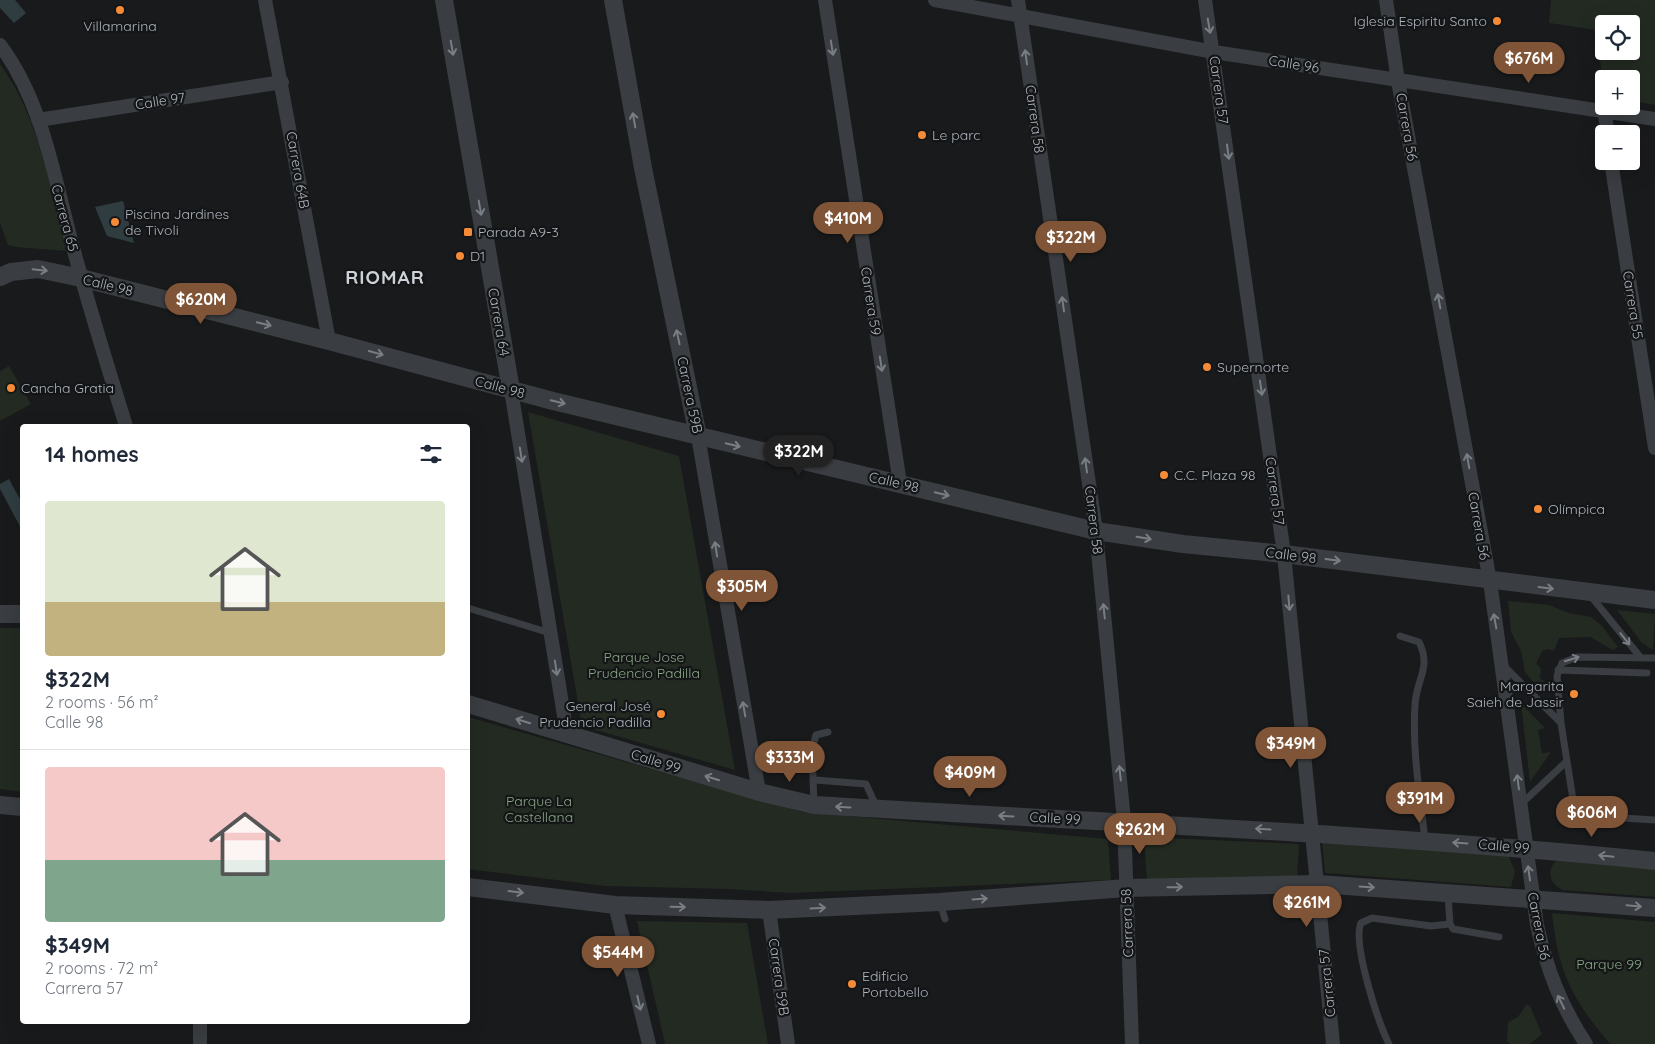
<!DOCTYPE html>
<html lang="en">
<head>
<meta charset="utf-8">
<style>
	:root { --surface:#fff; --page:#f2f2f3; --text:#1f2937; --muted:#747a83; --line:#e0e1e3; --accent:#805537 }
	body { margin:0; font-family:Quicksand,sans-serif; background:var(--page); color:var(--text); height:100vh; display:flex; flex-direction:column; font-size:19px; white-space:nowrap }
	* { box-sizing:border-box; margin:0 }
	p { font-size:16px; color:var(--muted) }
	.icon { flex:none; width:28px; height:28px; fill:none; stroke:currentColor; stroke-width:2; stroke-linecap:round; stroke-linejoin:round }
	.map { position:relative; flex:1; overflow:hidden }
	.drawer { position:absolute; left:20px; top:424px; width:450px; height:600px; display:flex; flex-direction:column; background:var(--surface); border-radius:5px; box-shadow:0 5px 20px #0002 }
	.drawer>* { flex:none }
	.fabs { position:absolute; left:1595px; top:15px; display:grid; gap:10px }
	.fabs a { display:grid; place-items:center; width:45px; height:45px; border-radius:5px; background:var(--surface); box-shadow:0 5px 20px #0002; font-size:25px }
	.price { position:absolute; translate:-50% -42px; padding:0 11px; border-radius:18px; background:var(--accent); color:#fff; font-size:16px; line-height:32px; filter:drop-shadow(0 1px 2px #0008) }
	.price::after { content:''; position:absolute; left:50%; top:30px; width:15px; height:11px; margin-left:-8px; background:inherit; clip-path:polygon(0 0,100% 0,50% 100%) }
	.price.current { background:#222; color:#fff }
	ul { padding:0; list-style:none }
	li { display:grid; align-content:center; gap:10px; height:265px; padding:0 25px }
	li+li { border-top:1px solid var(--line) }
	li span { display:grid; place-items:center; height:155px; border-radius:5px; color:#555 }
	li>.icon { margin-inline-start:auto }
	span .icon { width:90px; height:90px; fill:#fffc; stroke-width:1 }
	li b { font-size:21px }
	h2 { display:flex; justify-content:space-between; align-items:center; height:60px; padding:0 25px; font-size:21px }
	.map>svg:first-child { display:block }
</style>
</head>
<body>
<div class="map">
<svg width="1655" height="1044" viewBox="0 0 1655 1044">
	<rect width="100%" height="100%" fill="#191a1c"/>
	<path fill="#222a21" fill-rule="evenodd" d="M1551,0H1655V105L1631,101V79H1604V89L1596,30L1549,23ZM1604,24H1631V51H1604Z
		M0,64C39,117 50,188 66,251L16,247L8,245L0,223Z
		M9,366L31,404L0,421V371Z
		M528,412L679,456L735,770L582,726Z
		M1508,601L1549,605L1569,613L1591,617L1602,626L1618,647L1613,650L1590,637L1559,638L1554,651L1549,649L1542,651L1536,664L1541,668L1540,678L1546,683V691L1541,692L1525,672L1521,651L1511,632Z
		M1617,610L1655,614L1653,650L1642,643Z
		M0,628H22V792L0,789Z
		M1521,703L1545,728L1538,730L1542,753L1551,752L1530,782Z
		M468,717L802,812L1108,839L1111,880L790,893L729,889L605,886L468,869Z
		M1144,837L1299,844L1297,879L1147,883Z
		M1322,841L1508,855L1515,871L1511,887L1325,873Z
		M1557,860L1655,869V897L1563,890C1549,884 1546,870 1557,860Z
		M1552,913L1655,922V1044H1610C1572,999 1558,972 1552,913Z
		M637,921L747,923L768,1044H665Z
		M1526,1005L1530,1006L1542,1034L1530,1044H1510L1507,1041L1508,1022L1518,1017Z"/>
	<path fill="#2f3d41" d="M0,0H15L26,13L14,23L0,8Z
		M123,201L134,243L107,236L95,207Z
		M9,479L22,503V530L0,489V484Z"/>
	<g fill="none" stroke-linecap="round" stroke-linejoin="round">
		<path stroke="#3a3d41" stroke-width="7" d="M1590,595L1641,658
			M468,608L550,633
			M1400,636L1419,642C1432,668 1416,679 1415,705C1412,751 1420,795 1425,840
			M1655,658L1577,657L1562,663L1557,676L1561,723L1574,806L1583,814L1590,816L1655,820
			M1503,665L1561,723
			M1558,670L1647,673
			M815,780L866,784L877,808
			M814,804L812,750L816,735L828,732
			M1521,804L1566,762
			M1448,895L1450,924L1453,929L1499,937
			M940,903L945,919
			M1389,1044C1378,1022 1352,943 1361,923L1372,918L1431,926L1450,924"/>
		<path stroke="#3a3d41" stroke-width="14" d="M265,0L329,341
			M825,0L900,483
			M935,0L1214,52L1655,119
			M1018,0L1096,531L1124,821L1132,1044
			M1205,0L1284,554L1333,1044
			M1386,0L1398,81L1490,581L1537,925C1547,970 1561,1006 1586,1044
			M0,45C44,103 55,183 74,251C90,310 108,368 126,426
			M1604,109L1608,134
			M38,120L282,82
			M1611,161L1655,448
			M511,390L567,734
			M698,436L759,792
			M615,905L649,1044
			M769,910L788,1044
			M200,1021V1044"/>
		<path stroke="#3a3d41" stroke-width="18" d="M444,0L511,390
			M613,0L643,168L698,436
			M0,277L11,272L38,269L81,278L329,341L553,401L1096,531L1183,544L1284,554L1655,600
			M0,614H22
			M468,704L759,792L814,805C1095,822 1375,833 1655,861
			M0,805L22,807
			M468,887L615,905L769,910L940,902L1126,888L1318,884L1655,908"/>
	</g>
	<defs><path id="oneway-shaft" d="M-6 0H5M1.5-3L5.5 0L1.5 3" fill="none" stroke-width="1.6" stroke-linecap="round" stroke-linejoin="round" transform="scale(1.25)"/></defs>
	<g stroke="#797e85">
		<use href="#oneway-shaft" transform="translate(1209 26) rotate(80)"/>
		<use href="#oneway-shaft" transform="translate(452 48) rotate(80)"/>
		<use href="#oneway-shaft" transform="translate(832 48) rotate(81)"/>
		<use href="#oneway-shaft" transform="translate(1026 57) rotate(-98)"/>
		<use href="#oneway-shaft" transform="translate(634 120) rotate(-100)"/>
		<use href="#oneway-shaft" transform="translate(1228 152) rotate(82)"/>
		<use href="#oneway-shaft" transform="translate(480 208) rotate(80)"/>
		<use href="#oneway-shaft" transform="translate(40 270) rotate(6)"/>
		<use href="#oneway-shaft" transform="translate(1439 301) rotate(-100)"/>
		<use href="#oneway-shaft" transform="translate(1063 304) rotate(-98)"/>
		<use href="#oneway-shaft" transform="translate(264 324) rotate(14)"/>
		<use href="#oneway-shaft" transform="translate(678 337) rotate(-102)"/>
		<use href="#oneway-shaft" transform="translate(376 353) rotate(15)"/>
		<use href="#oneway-shaft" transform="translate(881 364) rotate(81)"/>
		<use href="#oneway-shaft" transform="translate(1261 388) rotate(82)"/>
		<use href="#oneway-shaft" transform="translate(558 402) rotate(14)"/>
		<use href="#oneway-shaft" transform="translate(733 445) rotate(13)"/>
		<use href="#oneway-shaft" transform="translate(521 455) rotate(81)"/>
		<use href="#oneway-shaft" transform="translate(1468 461) rotate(-100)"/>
		<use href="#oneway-shaft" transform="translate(1086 465) rotate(-98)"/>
		<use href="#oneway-shaft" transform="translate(942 494) rotate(14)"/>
		<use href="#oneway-shaft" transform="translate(1144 538) rotate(9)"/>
		<use href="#oneway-shaft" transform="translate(716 549) rotate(-99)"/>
		<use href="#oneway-shaft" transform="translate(1333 560) rotate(7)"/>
		<use href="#oneway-shaft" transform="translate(1546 588) rotate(7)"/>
		<use href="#oneway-shaft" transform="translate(1289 603) rotate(85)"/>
		<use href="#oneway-shaft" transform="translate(1104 611) rotate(-96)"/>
		<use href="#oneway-shaft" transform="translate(1495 621) rotate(-100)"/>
		<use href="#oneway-shaft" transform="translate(1625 639) rotate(51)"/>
		<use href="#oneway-shaft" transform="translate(1572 659) rotate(-17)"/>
		<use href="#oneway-shaft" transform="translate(556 668) rotate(81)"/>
		<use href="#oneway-shaft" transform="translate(744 709) rotate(-100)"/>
		<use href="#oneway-shaft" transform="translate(523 721) rotate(-163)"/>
		<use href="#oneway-shaft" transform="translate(1120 773) rotate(-96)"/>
		<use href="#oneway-shaft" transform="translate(712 778) rotate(-163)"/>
		<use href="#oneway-shaft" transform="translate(1518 782) rotate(-97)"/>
		<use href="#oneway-shaft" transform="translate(843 807) rotate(-177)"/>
		<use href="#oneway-shaft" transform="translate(1006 816) rotate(-177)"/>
		<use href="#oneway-shaft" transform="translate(1263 829) rotate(-177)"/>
		<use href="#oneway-shaft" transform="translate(1460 843) rotate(-176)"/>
		<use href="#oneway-shaft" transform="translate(1606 856) rotate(-174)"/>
		<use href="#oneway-shaft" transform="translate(1529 873) rotate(-98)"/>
		<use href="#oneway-shaft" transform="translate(1175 887) rotate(-1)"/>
		<use href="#oneway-shaft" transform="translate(1367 887) rotate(4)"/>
		<use href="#oneway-shaft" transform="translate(516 892) rotate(7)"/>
		<use href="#oneway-shaft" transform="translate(980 899) rotate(-4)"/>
		<use href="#oneway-shaft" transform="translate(1634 906) rotate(5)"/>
		<use href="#oneway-shaft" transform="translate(678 907) rotate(1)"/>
		<use href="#oneway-shaft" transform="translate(818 908) rotate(-3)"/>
		<use href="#oneway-shaft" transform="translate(1561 1002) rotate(-116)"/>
		<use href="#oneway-shaft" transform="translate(639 1003) rotate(77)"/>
	</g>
	<g fill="#f68b37" stroke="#141517" stroke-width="2">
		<circle cx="120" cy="10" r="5"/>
		<circle cx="1497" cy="21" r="5"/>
		<circle cx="922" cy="135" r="5"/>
		<circle cx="115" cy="222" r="5"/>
		<rect x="463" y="227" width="10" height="10" rx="2.5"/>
		<circle cx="460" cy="256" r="5"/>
		<circle cx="1207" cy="367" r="5"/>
		<circle cx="11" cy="388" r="5"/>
		<circle cx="1164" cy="475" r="5"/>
		<circle cx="1538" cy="509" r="5"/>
		<circle cx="1574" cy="694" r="5"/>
		<circle cx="661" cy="714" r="5"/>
		<circle cx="852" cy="984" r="5"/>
	</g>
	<g text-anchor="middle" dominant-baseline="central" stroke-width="4.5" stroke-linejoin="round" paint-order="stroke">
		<g font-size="14" fill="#acb4bc" stroke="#141517" text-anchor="start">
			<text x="1487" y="21" text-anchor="end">Iglesia Espiritu Santo</text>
			<text x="120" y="26" text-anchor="middle">Villamarina</text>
			<text x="932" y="135">Le parc</text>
			<text x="125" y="214">Piscina Jardines<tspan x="125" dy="16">de Tivoli</tspan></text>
			<text x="478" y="232">Parada A9-3</text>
			<text x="470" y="256">D1</text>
			<text x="1217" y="367">Supernorte</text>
			<text x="21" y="388">Cancha Gratia</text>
			<text x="1174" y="475">C.C. Plaza 98</text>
			<text x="1548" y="509">Olímpica</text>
			<text x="1564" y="686" text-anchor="end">Margarita<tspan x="1564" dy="16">Saieh de Jassir</tspan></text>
			<text x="651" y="706" text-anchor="end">General José<tspan x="651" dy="16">Prudencio Padilla</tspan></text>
			<text x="862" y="976">Edificio<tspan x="862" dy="16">Portobello</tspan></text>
		</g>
		<g font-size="14" fill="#acb4bc" stroke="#141517">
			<text transform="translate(1294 64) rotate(9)">Calle 96</text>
			<text transform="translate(1219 90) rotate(82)">Carrera 57</text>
			<text transform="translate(160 101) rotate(-9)">Calle 97</text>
			<text transform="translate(1035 119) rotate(82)">Carrera 58</text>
			<text transform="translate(1407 127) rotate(80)">Carrera 56</text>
			<text transform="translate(298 170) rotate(80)">Carrera 64B</text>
			<text transform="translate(65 218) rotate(75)">Carrera 65</text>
			<text transform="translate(108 285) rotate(14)">Calle 98</text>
			<text transform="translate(871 301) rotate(81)">Carrera 59</text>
			<text transform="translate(1633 305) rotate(81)">Carrera 55</text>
			<text transform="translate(499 322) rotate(80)">Carrera 64</text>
			<text transform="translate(500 387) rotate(15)">Calle 98</text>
			<text transform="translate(690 395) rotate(78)">Carrera 59B</text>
			<text transform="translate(894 482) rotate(13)">Calle 98</text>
			<text transform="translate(1275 491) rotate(82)">Carrera 57</text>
			<text transform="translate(1094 520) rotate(83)">Carrera 58</text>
			<text transform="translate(1479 526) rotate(80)">Carrera 56</text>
			<text transform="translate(1291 555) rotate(7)">Calle 98</text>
			<text transform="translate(656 761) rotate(17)">Calle 99</text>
			<text transform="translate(1055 818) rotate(3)">Calle 99</text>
			<text transform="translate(1504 846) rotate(5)">Calle 99</text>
			<text transform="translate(1127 923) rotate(-92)">Carrera 58</text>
			<text transform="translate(1539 926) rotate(79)">Carrera 56</text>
			<text transform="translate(779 977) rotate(82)">Carrera 59B</text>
			<text transform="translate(1327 983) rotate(-96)">Carrera 57</text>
		</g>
		<g font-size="14" fill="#88a783" stroke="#141517">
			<text x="644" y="657">Parque Jose<tspan x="644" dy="16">Prudencio Padilla</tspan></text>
			<text x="539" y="801">Parque La<tspan x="539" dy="16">Castellana</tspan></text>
			<text x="1609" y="964">Parque 99</text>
		</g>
		<g font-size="19" font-weight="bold" letter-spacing="1" fill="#cdd2d7" stroke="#141517">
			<text x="385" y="277">RIOMAR</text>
		</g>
	</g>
</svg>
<div class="fabs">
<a><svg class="icon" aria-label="locate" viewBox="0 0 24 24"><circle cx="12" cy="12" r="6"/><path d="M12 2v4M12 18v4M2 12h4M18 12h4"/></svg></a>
<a>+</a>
<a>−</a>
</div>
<b class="price" style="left:1529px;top:84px">$676M</b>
<b class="price" style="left:848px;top:244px">$410M</b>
<b class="price" style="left:1071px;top:263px">$322M</b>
<b class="price" style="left:201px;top:325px">$620M</b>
<b class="price current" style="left:799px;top:477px">$322M</b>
<b class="price" style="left:742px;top:612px">$305M</b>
<b class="price" style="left:1291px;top:769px">$349M</b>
<b class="price" style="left:790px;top:783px">$333M</b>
<b class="price" style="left:970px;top:798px">$409M</b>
<b class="price" style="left:1420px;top:824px">$391M</b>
<b class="price" style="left:1592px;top:838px">$606M</b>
<b class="price" style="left:1140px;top:855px">$262M</b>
<b class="price" style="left:1307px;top:928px">$261M</b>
<b class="price" style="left:618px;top:978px">$544M</b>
<section class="drawer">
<h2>14 homes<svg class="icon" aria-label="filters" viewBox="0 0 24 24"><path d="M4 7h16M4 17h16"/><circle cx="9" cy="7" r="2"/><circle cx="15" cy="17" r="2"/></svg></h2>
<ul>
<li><span style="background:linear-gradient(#dfe7d0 65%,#c2b280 0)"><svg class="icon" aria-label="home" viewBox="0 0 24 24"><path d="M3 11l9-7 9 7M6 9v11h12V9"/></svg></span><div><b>$322M</b><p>2 rooms · 56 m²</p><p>Calle 98</p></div></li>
<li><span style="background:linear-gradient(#f6c9c9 60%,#7fa58c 0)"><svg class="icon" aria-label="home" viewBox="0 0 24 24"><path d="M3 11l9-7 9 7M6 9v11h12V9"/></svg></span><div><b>$349M</b><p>2 rooms · 72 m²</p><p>Carrera 57</p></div></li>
</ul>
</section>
</div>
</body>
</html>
